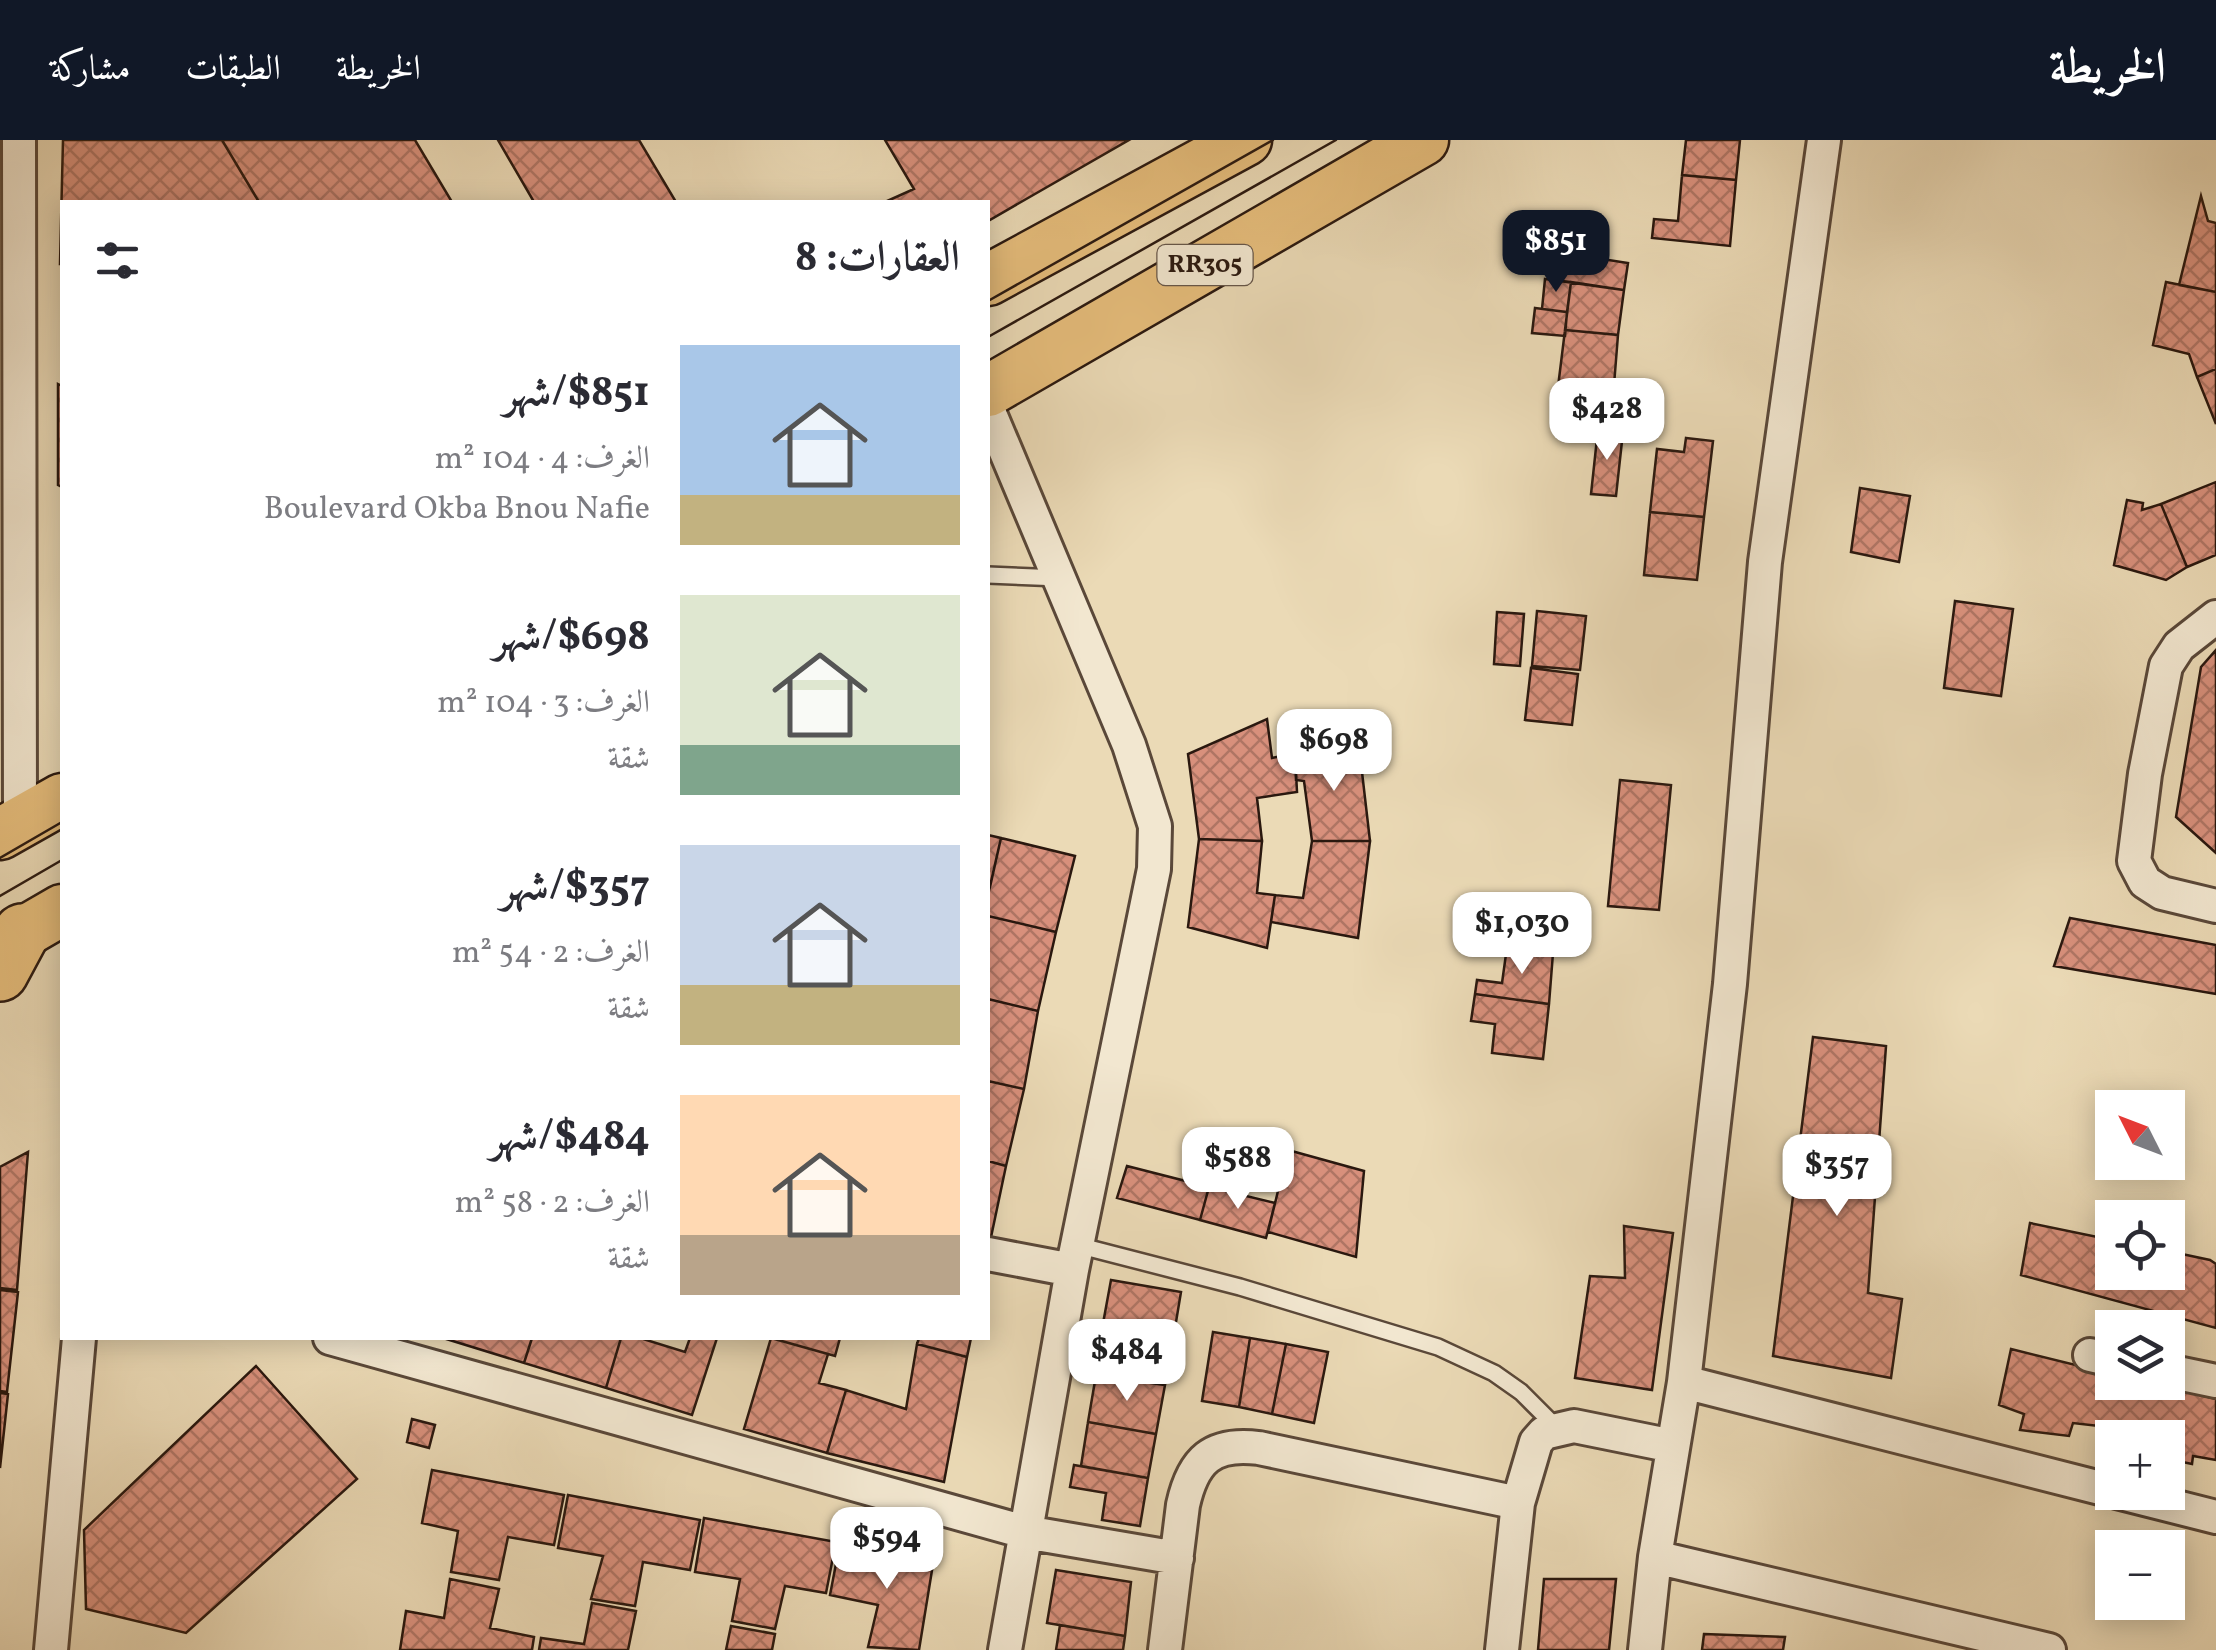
<!DOCTYPE html>
<html lang="ar">
<head>
<meta charset="utf-8">
<style>
	:root { --surface:#fff; --page:#f7f7f7; --text:#2b2b33; --muted:#7c7c81; --accent:#111827 }
	body { margin:0; font-family:Vollkorn,Amiri,serif; background:var(--page); color:var(--text); direction:rtl; height:100vh; display:flex; flex-direction:column; font-size:38px; white-space:nowrap }
	* { box-sizing:border-box; margin:0 }
	p { font-size:32px; color:var(--muted) }
	.icon { flex:none; width:55px; height:55px; fill:none; stroke:currentColor; stroke-width:2; stroke-linecap:round; stroke-linejoin:round }
	.map { position:relative; flex:1; overflow:hidden; direction:ltr }
	.panel { position:absolute; left:60px; top:60px; width:930px; height:1140px; display:flex; flex-direction:column; background:var(--surface); border-radius:0px; box-shadow:0 5px 25px #0003; direction:rtl }
	.panel>* { flex:none }
	.needle { width:65px; rotate:312deg }
	.controls { position:absolute; left:2095px; top:950px; display:grid; gap:20px }
	.controls a { display:grid; place-items:center; width:90px; height:90px; border-radius:0px; background:var(--surface); box-shadow:0 5px 25px #0003; font-size:50px }
	.price { position:absolute; translate:-50% -85px; padding:0 22px; border-radius:20px; background:#fff; color:#222; font-size:32px; line-height:65px; filter:drop-shadow(0 2px 5px #0008) }
	.price::after { content:''; position:absolute; left:50%; top:60px; width:30px; height:22px; margin-left:-15px; background:inherit; clip-path:polygon(0 0,100% 0,50% 100%) }
	.price.selected { background:var(--accent); color:#fff }
	ul { padding:0; list-style:none }
	li { display:flex; align-items:center; gap:30px; height:250px; padding:0 30px }
	li span { display:grid; place-items:center; flex:none; width:280px; height:200px; border-radius:0px; color:#555 }
	li>.icon { margin-inline-start:auto }
	span .icon { width:120px; height:120px; fill:#fffc; stroke-width:1 }
	li b { font-size:42px }
	h2 { display:flex; justify-content:space-between; align-items:center; height:120px; padding:0 30px; font-size:42px }
	header { display:flex; align-items:center; gap:60px; box-sizing:border-box; height:140px; padding:0 50px; background:var(--accent); color:#fff }
	header strong { font-size:48px }
	nav { display:flex; gap:55px; margin-inline-start:auto; font-size:35px }
	.map>svg:first-child { display:block }
</style>
</head>
<body>
<header>
<strong>الخريطة</strong>
<nav><a>الخريطة</a><a>الطبقات</a><a>مشاركة</a></nav>
</header>
<div class="map">
<svg width="2216" height="1510" viewBox="0 0 2216 1510">
	<defs>
		<pattern id="building-cross-hatch" width="8" height="8" patternUnits="userSpaceOnUse" patternTransform="scale(2.5)"><rect width="8" height="8" fill="#d8907c"/><path d="M0 0l8 8M0 8l8-8" fill="none" stroke="#af7564"/></pattern>
	</defs>
	<rect width="100%" height="100%" fill="#ebdab6"/>
	<filter id="stains"><feTurbulence type="fractalNoise" baseFrequency=".002" numOctaves="4"/><feColorMatrix values="0 0 0 0 .2 0 0 0 0 .09 0 0 0 0 .02 0 0 0 .5 -.17"/></filter>
	<radialGradient id="worn" r=".72"><stop offset=".6" stop-color="#630" stop-opacity="0"/><stop offset="1" stop-color="#630" stop-opacity=".3"/></radialGradient>
	<path fill="url(#building-cross-hatch)" stroke="#2a180f" stroke-width="2.5" d="M63,0H222L259,62H62V124H60Z
		M222,0H415L452,62H259Z
		M498,0H639L676,62H534Z
		M885,0H1129L988,81V62H885L914,49Z
		M1686,0H1740L1736,40L1682,35Z
		M1682,35L1736,40L1730,106L1652,98L1654,79L1678,81Z
		M2201,56L2208,81L2216,83V152L2179,145Z
		M1557,112L1628,123L1624,150L1552,140Z
		M1545,139L1571,142L1567,172L1542,169Z
		M1571,142L1624,150L1618,195L1565,190Z
		M2166,142L2216,152V229L2197,237L2189,214L2153,205Z
		M1535,168L1567,172L1565,196L1532,193Z
		M1565,190L1618,195L1612,270L1565,265L1567,248L1558,247Z
		M2216,229V284L2197,237Z
		M58,244L62,246V347L58,345Z
		M1598,289L1623,292L1616,356L1591,354Z
		M1686,298L1713,301L1704,377L1650,372L1657,309L1684,312Z
		M2216,342V415L2187,427L2161,364Z
		M1860,348L1910,356L1899,422L1851,412Z
		M2127,360L2143,363L2142,370L2161,364L2187,427L2166,440L2114,425Z
		M1650,372L1704,377L1697,440L1644,435Z
		M1955,461L2013,469L2001,556L1944,548Z
		M1537,471L1586,476L1580,530L1532,526Z
		M1497,472L1524,474L1520,526L1494,524Z
		M2216,510V713L2176,677L2201,527Z
		M1531,528L1578,534L1572,585L1525,580Z
		M1267,579L1272,618L1295,613L1297,652L1257,658L1262,701L1199,699L1188,614Z
		M1359,606L1370,701H1312L1304,641L1296,640L1295,613Z
		M1620,640L1671,645L1659,770L1608,766Z
		M988,695L1001,698L990,747L988,746Z
		M1001,698L1075,716L1056,792L988,776V755Z
		M1199,699L1262,701L1257,753L1275,755L1267,808L1188,787Z
		M1312,701H1370L1358,798L1271,782L1275,755L1303,758Z
		M988,776L1056,792L1038,871L988,859Z
		M2070,778L2216,805V854L2054,826Z
		M1507,807L1553,813L1549,864L1475,854L1477,840L1502,843Z
		M1475,854L1549,864L1543,919L1492,913L1495,884L1471,881Z
		M988,859L1038,871L1024,949L988,941Z
		M1813,897L1886,906L1868,1153L1902,1159L1891,1238L1773,1216Z
		M988,941L1024,949L1006,1026L988,1021Z
		M1288,1010L1364,1031L1356,1117L1268,1092Z
		M28,1012L17,1150L0,1148V1027Z
		M988,1021L1006,1026L990,1102L988,1101Z
		M1127,1026L1209,1047L1200,1080L1117,1058Z
		M1209,1047L1275,1063L1266,1098L1200,1080Z
		M2030,1083L2112,1100V1132H2168V1111L2210,1120L2216,1124V1188L2021,1135Z
		M1624,1086L1673,1093L1652,1250L1575,1238L1590,1136L1625,1138Z
		M1111,1140L1181,1152L1173,1200L1102,1189Z
		M0,1150L18,1152L7,1252L0,1251Z
		M1102,1189L1173,1200L1165,1245L1096,1235Z
		M1213,1192L1250,1198L1239,1267L1202,1261Z
		M443,1198H532L524,1223Z
		M532,1198H621L606,1248L524,1223Z
		M621,1198H640L685,1212L690,1198H717L692,1275L606,1248Z
		M771,1198L828,1214L819,1243L846,1250L827,1313L744,1289Z
		M771,1198H840L835,1216Z
		M919,1198H971L967,1217L917,1204Z
		M1250,1198L1286,1204L1272,1274L1239,1267Z
		M917,1204L967,1217L944,1342L827,1313L846,1250L906,1269Z
		M1286,1204L1328,1212L1314,1283L1272,1274Z
		M2011,1209L2112,1234V1242H2148L2216,1259V1320L2193,1316L2192,1324L2168,1319V1298H2135L2134,1290L2073,1283L2069,1296L2020,1290L2024,1274L1999,1265Z
		M256,1226L357,1339L186,1493L86,1469L84,1390Z
		M1096,1235L1165,1245L1156,1294L1088,1282Z
		M0,1253L8,1254L0,1328Z
		M412,1279L435,1285L429,1308L407,1302Z
		M1088,1282L1156,1294L1148,1338L1081,1326Z
		M1074,1325L1148,1338L1140,1386L1102,1380L1106,1353L1070,1347Z
		M432,1330L564,1355L554,1405L508,1397L499,1440L451,1432L458,1391L422,1383Z
		M568,1355L700,1380L690,1430L643,1422L635,1466L591,1459L603,1416L558,1408Z
		M704,1378L836,1402L826,1453L785,1446L775,1489L732,1481L740,1439L695,1432Z
		M840,1403L934,1418L919,1510L868,1507L878,1465L830,1455Z
		M1056,1430L1131,1442L1125,1496L1047,1483Z
		M450,1439L499,1449L490,1488L534,1497L532,1510H400L406,1471L444,1478Z
		M1544,1439H1616L1609,1510H1538Z
		M592,1463L636,1471L628,1510H539L541,1498L584,1504Z
		M1060,1485L1125,1496L1123,1510H1056Z
		M731,1486L775,1494L772,1510H726Z
		M1704,1494L1785,1497L1783,1510H1702Z"/>
	<g fill="none" stroke-linecap="round" stroke-linejoin="round">
		<defs>
			<path id="lane" d="M988,435L1060,438
				M1077,1105L1240,1147L1438,1207L1494,1233L1521,1252L1557,1288"/>
			<path id="street" d="M19,0L20,682
				M988,269L1129,605L1155,686L1154,729L1072,1130L1005,1510
				M2216,477L2179,506L2166,526L2145,634L2134,721L2145,742L2162,753L2216,766
				M988,1114L1072,1130
				M330,1198L1025,1392L1177,1418
				M2090,1215L2112,1220
				M2168,1231L2216,1241
				M1684,1242L2112,1351
				M2117,1352L2216,1377
				M1655,1417L2049,1510
				M51,1510L79,1198
				M1165,1510L1183,1365C1193,1320 1212,1302 1259,1308L1518,1363
				M1502,1510L1518,1363L1536,1302L1544,1293L1574,1286L1673,1306
				M1645,1510L1655,1417L1684,1242L1730,844L1765,422L1824,0"/>
			<path id="primary" d="M988,140L1246,0
				M988,251L1423,0
				M0,694L62,659
				M0,806L62,770"/>
			<path id="highway" d="M0,833L22,792"/>
		</defs>
		<use href="#lane" stroke="#5a4839" stroke-width="20"/>
		<use href="#street" stroke="#5a4839" stroke-width="38"/>
		<use href="#primary" stroke="#2a180f" stroke-width="55"/>
		<use href="#highway" stroke="#2a180f" stroke-width="60"/>
		<use href="#lane" stroke="#f2e7d0" stroke-width="15"/>
		<use href="#street" stroke="#f2e7d0" stroke-width="32"/>
		<use href="#primary" stroke="#e6bd7b" stroke-width="50"/>
		<use href="#highway" stroke="#e6bd7b" stroke-width="55"/>
		<path stroke="#2a180f" stroke-width="2.5" d="M988,161L1273,0
			M988,197L1336,0
			M0,718L62,682
			M0,756L62,720"/>
	</g>
	<g text-anchor="middle" dominant-baseline="central" stroke-width="8" stroke-linejoin="round" paint-order="stroke">
		<rect fill="#f2e7d0" stroke="#665649" stroke-width="2.5" x="1157.5" y="105" width="95" height="40" rx="8"/>
		<g font-size="25" font-weight="bold" fill="#2a180f">
			<text x="1205" y="125">RR305</text>
		</g>
	</g>
	<rect width="100%" height="100%" filter="url(#stains)"/>
	<rect width="100%" height="100%" fill="url(#worn)"/>
</svg>
<div class="controls">
<a><svg class="needle" viewBox="-14 -14 28 28"><path d="M0-13l5 13h-10z" fill="#e53935"/><path d="M0 13l5-13h-10z" fill="#7c7c81"/></svg></a>
<a><svg class="icon" aria-label="locate" viewBox="0 0 24 24"><circle cx="12" cy="12" r="6"/><path d="M12 2v4M12 18v4M2 12h4M18 12h4"/></svg></a>
<a><svg class="icon" aria-label="layers" viewBox="0 0 24 24"><path d="M12 4l9 5-9 5-9-5zM3 14l9 5 9-5"/></svg></a>
<a>+</a>
<a>−</a>
</div>
<b class="price selected" style="left:1556px;top:155px">$851</b>
<b class="price" style="left:1607px;top:323px">$428</b>
<b class="price" style="left:1334px;top:654px">$698</b>
<b class="price" style="left:1522px;top:837px">$1,030</b>
<b class="price" style="left:1238px;top:1072px">$588</b>
<b class="price" style="left:1837px;top:1079px">$357</b>
<b class="price" style="left:1127px;top:1264px">$484</b>
<b class="price" style="left:887px;top:1452px">$594</b>
<section class="panel">
<h2>العقارات: 8<svg class="icon" aria-label="filters" viewBox="0 0 24 24"><path d="M4 7h16M4 17h16"/><circle cx="9" cy="7" r="2"/><circle cx="15" cy="17" r="2"/></svg></h2>
<ul>
<li><span style="background:linear-gradient(#a9c7e8 75%,#c2b280 0)"><svg class="icon" aria-label="home" viewBox="0 0 24 24"><path d="M3 11l9-7 9 7M6 9v11h12V9"/></svg></span><div><b>$851/شهر</b><p>الغرف: 4 · 104 m²</p><p>Boulevard Okba Bnou Nafie</p></div></li>
<li><span style="background:linear-gradient(#dfe7d0 75%,#7fa58c 0)"><svg class="icon" aria-label="home" viewBox="0 0 24 24"><path d="M3 11l9-7 9 7M6 9v11h12V9"/></svg></span><div><b>$698/شهر</b><p>الغرف: 3 · 104 m²</p><p>شقة</p></div></li>
<li><span style="background:linear-gradient(#c9d6e8 70%,#c2b280 0)"><svg class="icon" aria-label="home" viewBox="0 0 24 24"><path d="M3 11l9-7 9 7M6 9v11h12V9"/></svg></span><div><b>$357/شهر</b><p>الغرف: 2 · 54 m²</p><p>شقة</p></div></li>
<li><span style="background:linear-gradient(#ffd9b3 70%,#b9a48a 0)"><svg class="icon" aria-label="home" viewBox="0 0 24 24"><path d="M3 11l9-7 9 7M6 9v11h12V9"/></svg></span><div><b>$484/شهر</b><p>الغرف: 2 · 58 m²</p><p>شقة</p></div></li>
</ul>
</section>
</div>
</body>
</html>
